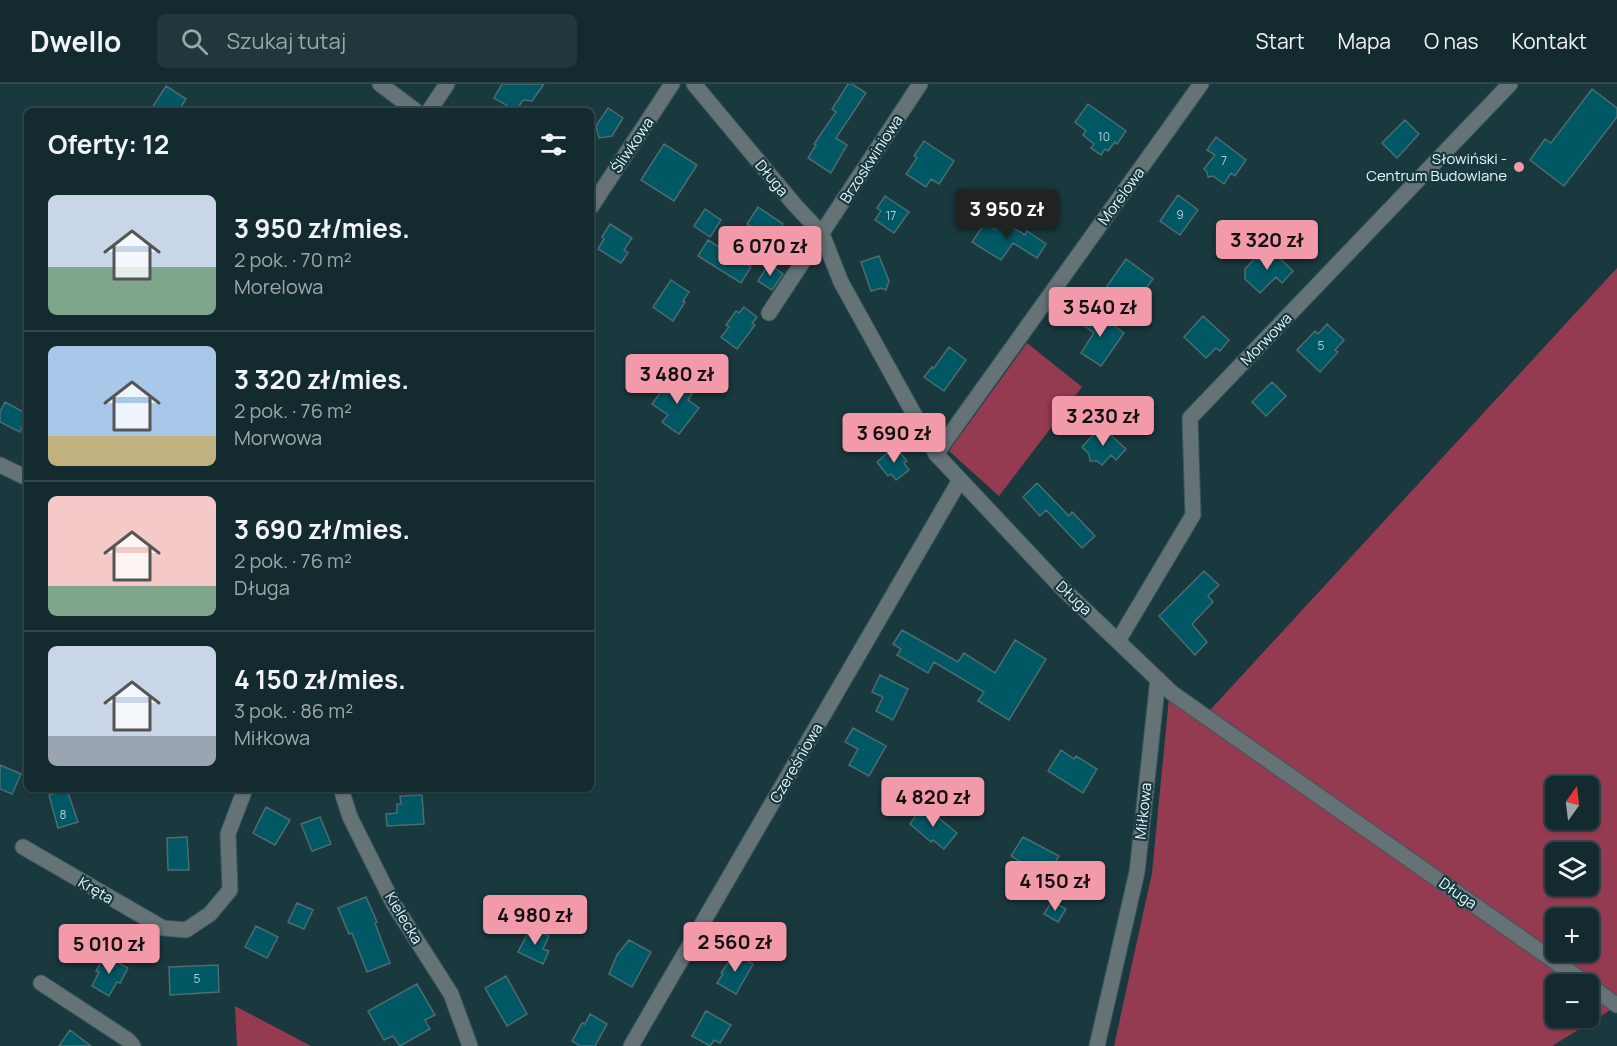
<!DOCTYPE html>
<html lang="pl">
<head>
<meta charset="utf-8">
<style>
	:root { --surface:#132b2f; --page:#20373b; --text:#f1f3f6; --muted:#9da7aa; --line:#32474b; --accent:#f39aaa }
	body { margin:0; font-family:Manrope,sans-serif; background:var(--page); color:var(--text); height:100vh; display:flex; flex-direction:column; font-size:22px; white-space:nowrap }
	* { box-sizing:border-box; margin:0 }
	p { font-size:20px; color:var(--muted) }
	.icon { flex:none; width:33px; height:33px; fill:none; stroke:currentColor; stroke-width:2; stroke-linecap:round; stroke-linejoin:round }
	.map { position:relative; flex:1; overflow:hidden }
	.side { position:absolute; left:24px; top:24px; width:570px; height:684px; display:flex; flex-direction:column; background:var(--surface); border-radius:9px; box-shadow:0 2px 4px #0004,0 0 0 2px var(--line) }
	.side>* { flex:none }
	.needle { width:39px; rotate:14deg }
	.fabs { position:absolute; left:1545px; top:692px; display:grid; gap:12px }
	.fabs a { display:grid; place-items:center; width:54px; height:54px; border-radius:9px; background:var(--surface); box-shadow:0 2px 4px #0004,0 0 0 2px var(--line); font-size:30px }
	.price { position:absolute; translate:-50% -51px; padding:0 14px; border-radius:6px; background:var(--accent); color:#111; font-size:20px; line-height:39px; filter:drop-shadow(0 2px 3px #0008) }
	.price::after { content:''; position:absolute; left:50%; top:36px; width:18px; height:14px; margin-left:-9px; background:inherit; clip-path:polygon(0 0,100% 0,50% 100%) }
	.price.on { background:#222; color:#fff }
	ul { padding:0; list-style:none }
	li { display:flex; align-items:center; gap:18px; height:150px; padding:0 24px }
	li+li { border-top:2px solid var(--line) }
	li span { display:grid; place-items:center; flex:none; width:168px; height:120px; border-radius:9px; color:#555 }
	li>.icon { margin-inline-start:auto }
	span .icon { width:72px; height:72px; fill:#fffc; stroke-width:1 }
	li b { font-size:26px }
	h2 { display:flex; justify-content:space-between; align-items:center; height:72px; padding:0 24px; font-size:26px }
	header { display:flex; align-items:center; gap:36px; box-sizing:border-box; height:84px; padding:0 30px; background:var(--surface); border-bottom:2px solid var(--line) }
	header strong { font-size:28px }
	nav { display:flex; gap:33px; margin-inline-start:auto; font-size:21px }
	.search { width:420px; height:54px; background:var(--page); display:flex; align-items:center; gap:15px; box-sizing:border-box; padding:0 21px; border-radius:9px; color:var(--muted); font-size:22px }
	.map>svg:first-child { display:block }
</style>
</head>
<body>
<header>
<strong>Dwello</strong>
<div class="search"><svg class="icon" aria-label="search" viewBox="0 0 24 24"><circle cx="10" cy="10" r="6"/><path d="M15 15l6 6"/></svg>Szukaj tutaj</div>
<nav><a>Start</a><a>Mapa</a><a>O nas</a><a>Kontakt</a></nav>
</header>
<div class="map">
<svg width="1617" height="962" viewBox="0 0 1617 962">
	<rect width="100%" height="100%" fill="#19393f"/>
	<path fill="#953b51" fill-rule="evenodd" d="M1617,184V922L1552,962H1114L1152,789L1169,614L1200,637ZM1556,702H1588V735H1556ZM1556,768H1588V801H1556ZM1556,834H1588V867H1556ZM1556,900H1588V933H1556Z
		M1027,259L1082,303L999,412L949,367Z
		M235,922L311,962H237Z"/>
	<path fill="#005864" stroke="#4c6c72" stroke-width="1.5" d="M502,0H544L532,17L523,16L516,27L494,14Z
		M848,0H852L866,9L836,54L847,61L831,89L808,74L816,61L814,60L836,28L832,25Z
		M166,2L186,15L178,27H150Z
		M1592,5L1617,24V33L1564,102L1530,76L1545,55L1551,59Z
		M1088,20L1126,47L1117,60L1115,58L1108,67L1105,65L1101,71L1091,64L1094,60L1083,51L1086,47L1075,38Z
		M608,24L623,34L612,52L599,54L596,42Z
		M1405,36L1419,50L1397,74L1382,59Z
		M1216,53L1246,76L1235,92L1231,89L1224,100L1213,92L1208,93L1207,88L1204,85L1215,71L1207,66Z
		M924,57L954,77L939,100L931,95L926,103L906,90L917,74L914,72Z
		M664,60L697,81L674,117L641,96Z
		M1178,111L1198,126L1180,151L1160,137Z
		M885,112L909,128L894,149L875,136L881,127L877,124Z
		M758,123L783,140L772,156L747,140Z
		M705,125L721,136L710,153L694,142Z
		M1001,136L1025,151L1027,147L1046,160L1037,174L1013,159L1001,176L972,158L985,139L995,146Z
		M610,140L632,154L624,166L628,169L621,179L598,165L604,155L602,153Z
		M708,156L751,183L741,199L698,172Z
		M1270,165L1293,187L1282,199L1276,193L1260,209L1245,195V185L1256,173L1259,176Z
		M879,172L889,197L886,206L881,204L871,207L861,178Z
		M1126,175L1153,195L1140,213L1137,210L1128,222L1105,205Z
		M769,180L783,190L772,206L758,197Z
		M671,196L689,208L683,217L685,218L673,237L653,223Z
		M744,223L757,233L752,239L755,241L737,265L721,253L729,243L726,241L736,227L739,229Z
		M1091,225L1124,249L1101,282L1081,269L1094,249L1081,239Z
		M1203,232L1229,256L1220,267L1216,264L1206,274L1184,253Z
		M1327,240L1344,256L1335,266L1338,268L1320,288L1297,266L1315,247L1318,250Z
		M949,263L966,276L944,307L924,293L932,283L934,284Z
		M681,293L696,304L688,316L699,324L679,350L662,338L668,331L652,320L666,301L672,305Z
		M1272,298L1286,312L1266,332L1252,318Z
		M5,318L27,330L20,348L0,338V328Z
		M1101,342L1126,365L1116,376L1111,371L1102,381L1097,377H1090L1089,370L1082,363Z
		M895,362L907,377L904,379L909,386L896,396L891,390L888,392L877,378Z
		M1037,399L1069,432L1072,428L1095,452L1082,464L1046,426L1040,432L1023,413Z
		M1204,487L1219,501L1208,512L1213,518L1192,540L1207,558L1195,571L1159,532Z
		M902,546L958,578L964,569L995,589L1015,556L1046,575L1009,636L978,617L984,608L934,578L928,589L897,571L901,565L893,560Z
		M880,591L908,605L893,636L876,627L883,613L872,608Z
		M853,644L886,662L869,692L849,681L858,665L845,658Z
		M1061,666L1074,675L1076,672L1097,685L1083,709L1048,687Z
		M0,681L21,690L12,710L0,705Z
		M67,706L78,738L58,744L49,711Z
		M422,711L424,740L387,742L386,730L397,729V720H401L400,712Z
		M924,722L957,749L944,765L933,756L931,758L910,740L915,733L913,727L920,728Z
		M266,723L290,736L275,761L253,749Z
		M320,733L331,760L312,767L301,740Z
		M187,753L189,786H168L167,754Z
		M1023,753L1059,772L1045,796L1027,785L1028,782L1011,772Z
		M366,813L377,838L375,839L390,879L367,888L352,849L349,850L338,824Z
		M1052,817L1066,825L1058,838L1044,830Z
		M297,819L313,826L304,845L288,838Z
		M256,842L278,853L267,874L245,863Z
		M531,843L549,852L543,865L549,867L543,880L518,868Z
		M629,856L651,868L632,903L609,890L617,871Z
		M735,869L753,880L736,910L717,899L723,890L721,889Z
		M105,871L128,884L120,899L117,898L109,912L92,902L99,888L96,887Z
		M218,881L219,908L170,911L169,883Z
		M506,892L527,930L507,942L485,904Z
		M417,900L435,931L425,936L430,945L400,962L393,952L384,956L368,927Z
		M706,927L731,941L720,959L714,956L710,962L692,952Z
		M590,930L607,940L595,962H580L572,957L582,939L585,940Z
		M70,946L91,962H59Z"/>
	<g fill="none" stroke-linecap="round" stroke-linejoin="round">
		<defs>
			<path id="minor" d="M380,0L416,27
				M694,0L794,120L822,150L841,198L936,370L1061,503L1172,609L1587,900
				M429,27L447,0
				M591,123L672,0
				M769,229L920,0
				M936,370L1201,0
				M0,381L27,394
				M1118,557L1193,431L1190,334L1510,0
				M341,705L350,733L393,819L451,910L470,962
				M23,763L163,844L186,846L210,830L230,806L228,750L245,705
				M41,899L128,956L133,962
				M1588,901L1617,921
				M631,962L960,396
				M1097,962L1137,788L1158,595"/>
		</defs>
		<use href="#minor" stroke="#39575d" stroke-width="17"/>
		<use href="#minor" stroke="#657376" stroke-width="15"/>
	</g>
	<circle fill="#f39aaa" stroke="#19393f" stroke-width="2" cx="1519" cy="83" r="6"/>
	<g text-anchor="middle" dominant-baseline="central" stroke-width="4.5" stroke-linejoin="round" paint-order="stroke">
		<g font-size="12" fill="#abced4">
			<text x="1104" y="52">10</text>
			<text x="1224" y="76">7</text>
			<text x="1180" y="130">9</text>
			<text x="891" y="131">17</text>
			<text x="1321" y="261">5</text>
			<text x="63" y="730">8</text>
			<text x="197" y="894">5</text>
		</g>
		<g font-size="15" fill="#e4f6f9" stroke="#19393f">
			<text transform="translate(632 61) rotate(-56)">Śliwkowa</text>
			<text transform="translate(871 75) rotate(-57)">Brzoskwiniowa</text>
			<text transform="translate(772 94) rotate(50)">Długa</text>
			<text transform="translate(1121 112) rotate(-54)">Morelowa</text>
			<text transform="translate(1266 255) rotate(-46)">Morwowa</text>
			<text transform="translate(1074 514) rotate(43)">Długa</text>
			<text transform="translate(796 679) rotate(-60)">Czereśniowa</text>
			<text transform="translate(1143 727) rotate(-84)">Miłkowa</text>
			<text transform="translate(96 806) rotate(30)">Kręta</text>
			<text transform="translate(1458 809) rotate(35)">Długa</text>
			<text transform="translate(404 834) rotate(59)">Kielecka</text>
		</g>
		<g font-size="15" fill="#e4f6f9" stroke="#19393f" text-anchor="end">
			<text x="1507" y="74">Słowiński -<tspan x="1507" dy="17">Centrum Budowlane</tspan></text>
		</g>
	</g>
</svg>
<div class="fabs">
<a><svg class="needle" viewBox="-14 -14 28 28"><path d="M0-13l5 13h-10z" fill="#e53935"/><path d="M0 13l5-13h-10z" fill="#9da7aa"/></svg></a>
<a><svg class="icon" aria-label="layers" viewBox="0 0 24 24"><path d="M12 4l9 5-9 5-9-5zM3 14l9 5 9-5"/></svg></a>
<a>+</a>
<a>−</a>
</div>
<b class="price on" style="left:1007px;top:156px">3 950 zł</b>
<b class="price" style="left:1267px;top:187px">3 320 zł</b>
<b class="price" style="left:770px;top:193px">6 070 zł</b>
<b class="price" style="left:1100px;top:254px">3 540 zł</b>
<b class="price" style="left:677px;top:321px">3 480 zł</b>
<b class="price" style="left:1103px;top:363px">3 230 zł</b>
<b class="price" style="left:894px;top:380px">3 690 zł</b>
<b class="price" style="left:933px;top:744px">4 820 zł</b>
<b class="price" style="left:1055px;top:828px">4 150 zł</b>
<b class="price" style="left:535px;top:862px">4 980 zł</b>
<b class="price" style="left:735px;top:889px">2 560 zł</b>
<b class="price" style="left:109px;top:891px">5 010 zł</b>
<section class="side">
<h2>Oferty: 12<svg class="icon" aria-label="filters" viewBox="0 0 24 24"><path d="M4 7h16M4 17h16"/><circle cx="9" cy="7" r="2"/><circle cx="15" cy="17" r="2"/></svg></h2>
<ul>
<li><span style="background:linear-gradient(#c9d6e8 60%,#7fa58c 0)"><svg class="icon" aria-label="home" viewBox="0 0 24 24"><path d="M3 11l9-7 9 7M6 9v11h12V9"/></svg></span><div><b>3 950 zł/mies.</b><p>2 pok. · 70 m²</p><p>Morelowa</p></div></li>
<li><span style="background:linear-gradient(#a9c7e8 75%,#c2b280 0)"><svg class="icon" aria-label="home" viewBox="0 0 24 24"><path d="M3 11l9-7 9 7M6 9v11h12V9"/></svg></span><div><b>3 320 zł/mies.</b><p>2 pok. · 76 m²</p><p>Morwowa</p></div></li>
<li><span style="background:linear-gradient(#f6c9c9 75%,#7fa58c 0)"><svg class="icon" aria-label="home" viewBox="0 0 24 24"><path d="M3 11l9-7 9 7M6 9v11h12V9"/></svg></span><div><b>3 690 zł/mies.</b><p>2 pok. · 76 m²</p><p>Długa</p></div></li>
<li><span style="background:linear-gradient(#c9d6e8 75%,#9aa5b1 0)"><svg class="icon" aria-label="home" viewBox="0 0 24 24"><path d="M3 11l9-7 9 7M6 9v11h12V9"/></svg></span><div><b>4 150 zł/mies.</b><p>3 pok. · 86 m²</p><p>Miłkowa</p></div></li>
</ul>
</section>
</div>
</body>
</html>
